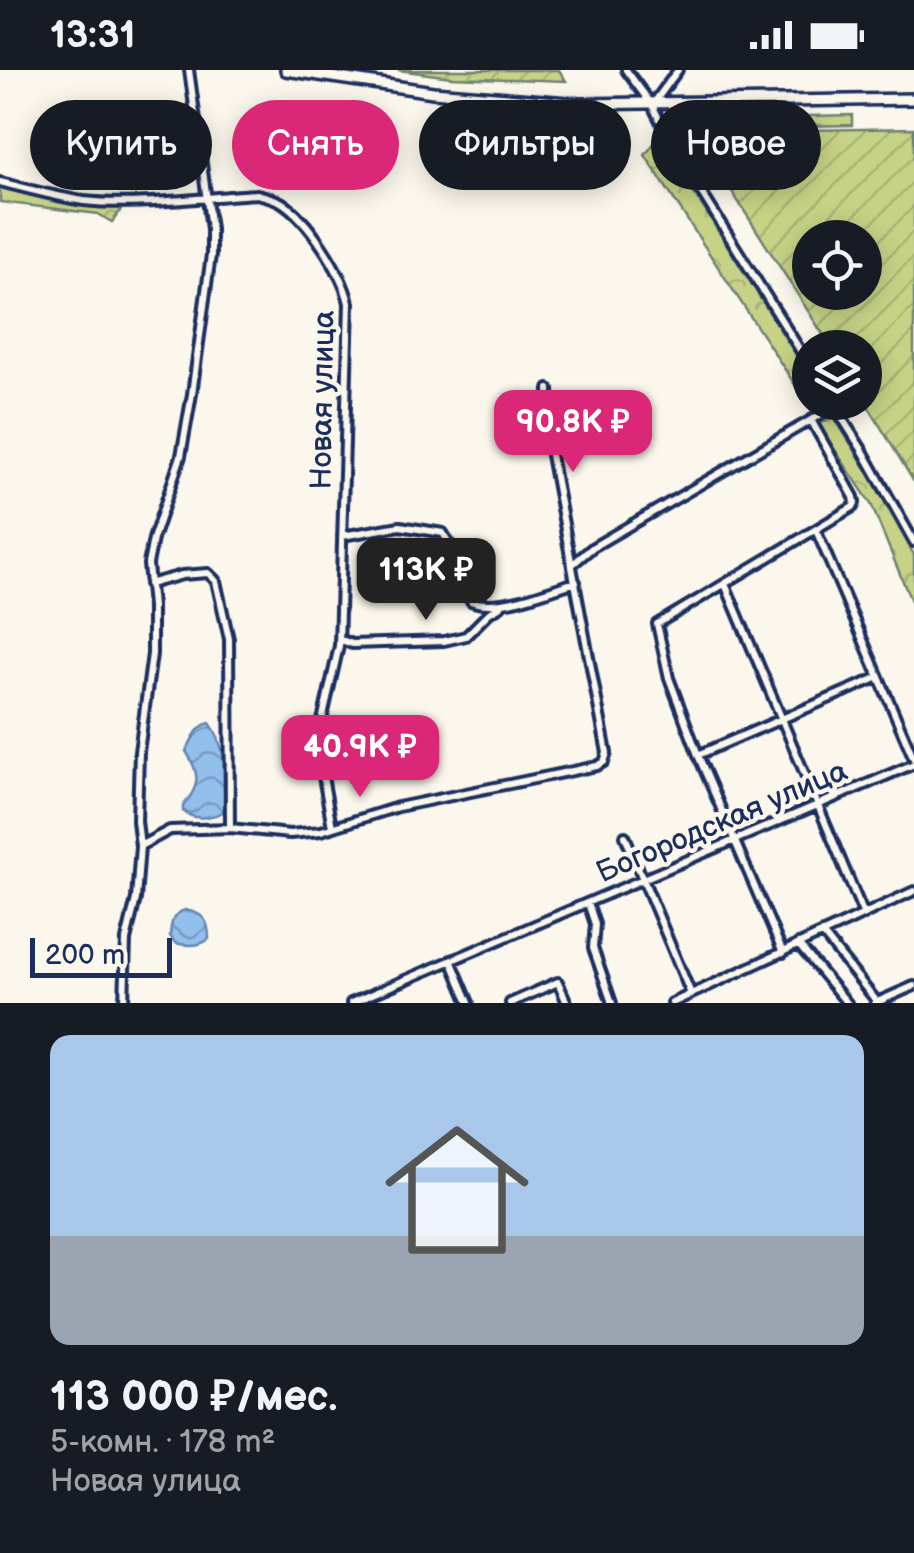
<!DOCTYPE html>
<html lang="ru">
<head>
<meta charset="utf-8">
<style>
	:root { --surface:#171b24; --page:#242831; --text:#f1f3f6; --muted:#9ea1a6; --line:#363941; --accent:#db2777 }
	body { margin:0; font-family:"Balsamiq Sans",sans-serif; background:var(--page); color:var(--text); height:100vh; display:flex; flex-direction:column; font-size:38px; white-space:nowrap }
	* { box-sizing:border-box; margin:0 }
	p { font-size:32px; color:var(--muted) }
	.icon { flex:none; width:55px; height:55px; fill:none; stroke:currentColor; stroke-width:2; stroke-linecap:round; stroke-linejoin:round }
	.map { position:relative; height:933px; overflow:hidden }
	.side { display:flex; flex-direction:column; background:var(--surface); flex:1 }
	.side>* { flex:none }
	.banner { position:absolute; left:30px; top:30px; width:855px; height:90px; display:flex; gap:20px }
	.fabs { position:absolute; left:792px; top:150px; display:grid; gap:20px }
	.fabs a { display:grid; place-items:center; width:90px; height:90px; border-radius:50%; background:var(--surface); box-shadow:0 5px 25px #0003; font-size:50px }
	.scale { position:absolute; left:30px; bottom:25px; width:142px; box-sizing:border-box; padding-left:10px; border:5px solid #1b2f5e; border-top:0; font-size:28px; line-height:35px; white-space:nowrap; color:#1b2f5e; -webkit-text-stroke:8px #fbf7ec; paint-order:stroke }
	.price { position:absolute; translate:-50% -85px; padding:0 22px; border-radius:20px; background:var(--accent); color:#fff; font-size:32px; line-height:65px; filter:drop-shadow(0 2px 5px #0008) }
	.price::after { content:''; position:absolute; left:50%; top:60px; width:30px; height:22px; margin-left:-15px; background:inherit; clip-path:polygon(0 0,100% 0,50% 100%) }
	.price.on { background:#222; color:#fff }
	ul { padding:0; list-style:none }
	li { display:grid; align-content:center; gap:20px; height:530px; padding:0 50px }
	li+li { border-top:2px solid var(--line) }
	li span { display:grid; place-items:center; height:310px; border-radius:20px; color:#555 }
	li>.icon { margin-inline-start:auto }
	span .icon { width:180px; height:180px; fill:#fffc; stroke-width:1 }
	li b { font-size:42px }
	.tag { padding:0 35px; border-radius:45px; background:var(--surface); box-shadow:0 5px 25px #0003; font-size:35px; line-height:90px }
	.tag.on { background:var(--accent); color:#fff }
	.status { display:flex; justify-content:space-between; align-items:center; height:70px; padding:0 50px; background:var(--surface); direction:ltr }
	.status svg { height:28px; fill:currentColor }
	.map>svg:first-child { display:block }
</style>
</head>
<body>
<div class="status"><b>13:31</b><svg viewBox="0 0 49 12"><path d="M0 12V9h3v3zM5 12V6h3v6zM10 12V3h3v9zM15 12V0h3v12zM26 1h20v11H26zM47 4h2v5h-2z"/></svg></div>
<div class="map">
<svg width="914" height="933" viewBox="0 0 914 933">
	<defs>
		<pattern id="forest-crowns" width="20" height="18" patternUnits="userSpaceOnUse" patternTransform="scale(2.5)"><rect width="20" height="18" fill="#c6d386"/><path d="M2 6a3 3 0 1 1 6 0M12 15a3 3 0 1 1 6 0" fill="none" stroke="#aab576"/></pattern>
		<pattern id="garden-furrows" width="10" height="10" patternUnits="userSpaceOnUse" patternTransform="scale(2.5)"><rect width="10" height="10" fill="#c6d386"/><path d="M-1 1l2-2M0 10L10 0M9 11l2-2" fill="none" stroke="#aab576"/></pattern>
		<pattern id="water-waves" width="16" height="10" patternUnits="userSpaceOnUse" patternTransform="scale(2.5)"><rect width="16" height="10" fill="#93bfec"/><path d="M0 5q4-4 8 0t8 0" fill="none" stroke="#779cc2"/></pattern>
	</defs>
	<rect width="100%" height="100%" fill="#fbf7ec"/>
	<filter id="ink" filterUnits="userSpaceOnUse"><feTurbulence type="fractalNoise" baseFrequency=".01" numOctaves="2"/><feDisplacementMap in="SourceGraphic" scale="20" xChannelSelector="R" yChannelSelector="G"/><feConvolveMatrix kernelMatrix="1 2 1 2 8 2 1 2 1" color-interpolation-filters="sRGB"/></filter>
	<g filter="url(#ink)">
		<path fill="url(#forest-crowns)" stroke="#708172" stroke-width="2.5" d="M852,45V55L701,58L695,55V49Z
			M659,67L810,307V332L827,334L812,341L645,85Z
			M0,114L117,134L121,140L112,152L98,144L0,132Z
			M834,347L867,400L914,485V538L871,434L818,354Z"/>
		<path fill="url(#garden-furrows)" stroke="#708172" stroke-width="2.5" fill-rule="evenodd" d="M398,0H559L566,11L451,7Z
			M914,58V412L865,331V278L831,277L694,62ZM810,168H865V222H810Z"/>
		<path fill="url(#water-waves)" stroke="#6385b3" stroke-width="2.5" d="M210,653C227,675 226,713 227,740C214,747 195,752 183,741V736C201,715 200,704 186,681C192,671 197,655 210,653Z
			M185,840C203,843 209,850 209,869C199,877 187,876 175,873L170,866C171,853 172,844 185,840Z"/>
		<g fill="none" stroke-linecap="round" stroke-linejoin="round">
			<defs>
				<path id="minor" d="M626,0L652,35L675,80L810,296
					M653,34L678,0
					M0,112C28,119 56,127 84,131C137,137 204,127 257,124C265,126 274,128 281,132C308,149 342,202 349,233L339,576L317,673L332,757
					M833,334L863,381L914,472
					M816,460L914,689
					M342,466L400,456L443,463L457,487L471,531C498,542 548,520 576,512
					M573,494L593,477L835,336
					M149,514L182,505L208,503L216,511L229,569L230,757
					M725,514L864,845
					M339,569L352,574L444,571L466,566L489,543L501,536
					M698,685L879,607
					M625,766L691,924
					M140,776L170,760L230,758L290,764L321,761L398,737L597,696L604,692L607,683L551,385L549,319
					M588,833L595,854L593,878L612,933
					M822,863L878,933
					M798,874L847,933
					M783,883L698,685L669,608L657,554L853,437L855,433L854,427L811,350
					M451,890L469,933
					M124,933L126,870L136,829L140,776L137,751L139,682L152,584V537L148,494L153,469L181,386L192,324L211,185V159L189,0
					M351,933L914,694
					M510,933L558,912L567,933
					M672,933L914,821
					M875,933L914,916"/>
				<path id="major" d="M286,0L433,22L581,34L914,29"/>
			</defs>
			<use href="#minor" stroke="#1b2f5e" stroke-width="14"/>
			<use href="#major" stroke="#1b2f5e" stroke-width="16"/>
			<use href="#minor" stroke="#fbf7ec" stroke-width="6"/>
			<use href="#major" stroke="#fbf7ec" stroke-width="9"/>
		</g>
	</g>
	<g text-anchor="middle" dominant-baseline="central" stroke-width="9" stroke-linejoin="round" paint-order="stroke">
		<g font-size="30" fill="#1b2f5e" stroke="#fbf7ec">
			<text transform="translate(323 330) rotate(-89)">Новая улица</text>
			<text transform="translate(722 752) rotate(-23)">Богородская улица</text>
		</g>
	</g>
</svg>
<div class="fabs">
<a><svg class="icon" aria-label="locate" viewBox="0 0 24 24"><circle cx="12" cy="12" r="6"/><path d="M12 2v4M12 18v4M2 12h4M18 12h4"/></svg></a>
<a><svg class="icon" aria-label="layers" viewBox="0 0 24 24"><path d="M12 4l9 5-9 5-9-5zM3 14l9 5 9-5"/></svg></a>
</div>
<div class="scale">200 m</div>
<b class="price" style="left:573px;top:405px">90.8K ₽</b>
<b class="price on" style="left:426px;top:553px">113K ₽</b>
<b class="price" style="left:360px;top:730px">40.9K ₽</b>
<div class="banner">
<a class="tag">Купить</a>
<a class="tag on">Снять</a>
<a class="tag">Фильтры</a>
<a class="tag">Новое</a>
</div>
</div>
<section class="side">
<ul>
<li><span style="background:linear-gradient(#a9c7e8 65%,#9aa5b1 0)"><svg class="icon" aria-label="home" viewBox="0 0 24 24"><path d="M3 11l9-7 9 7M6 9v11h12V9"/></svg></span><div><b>113 000 ₽/мес.</b><p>5-комн. · 178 m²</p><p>Новая улица</p></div></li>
</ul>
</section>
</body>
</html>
